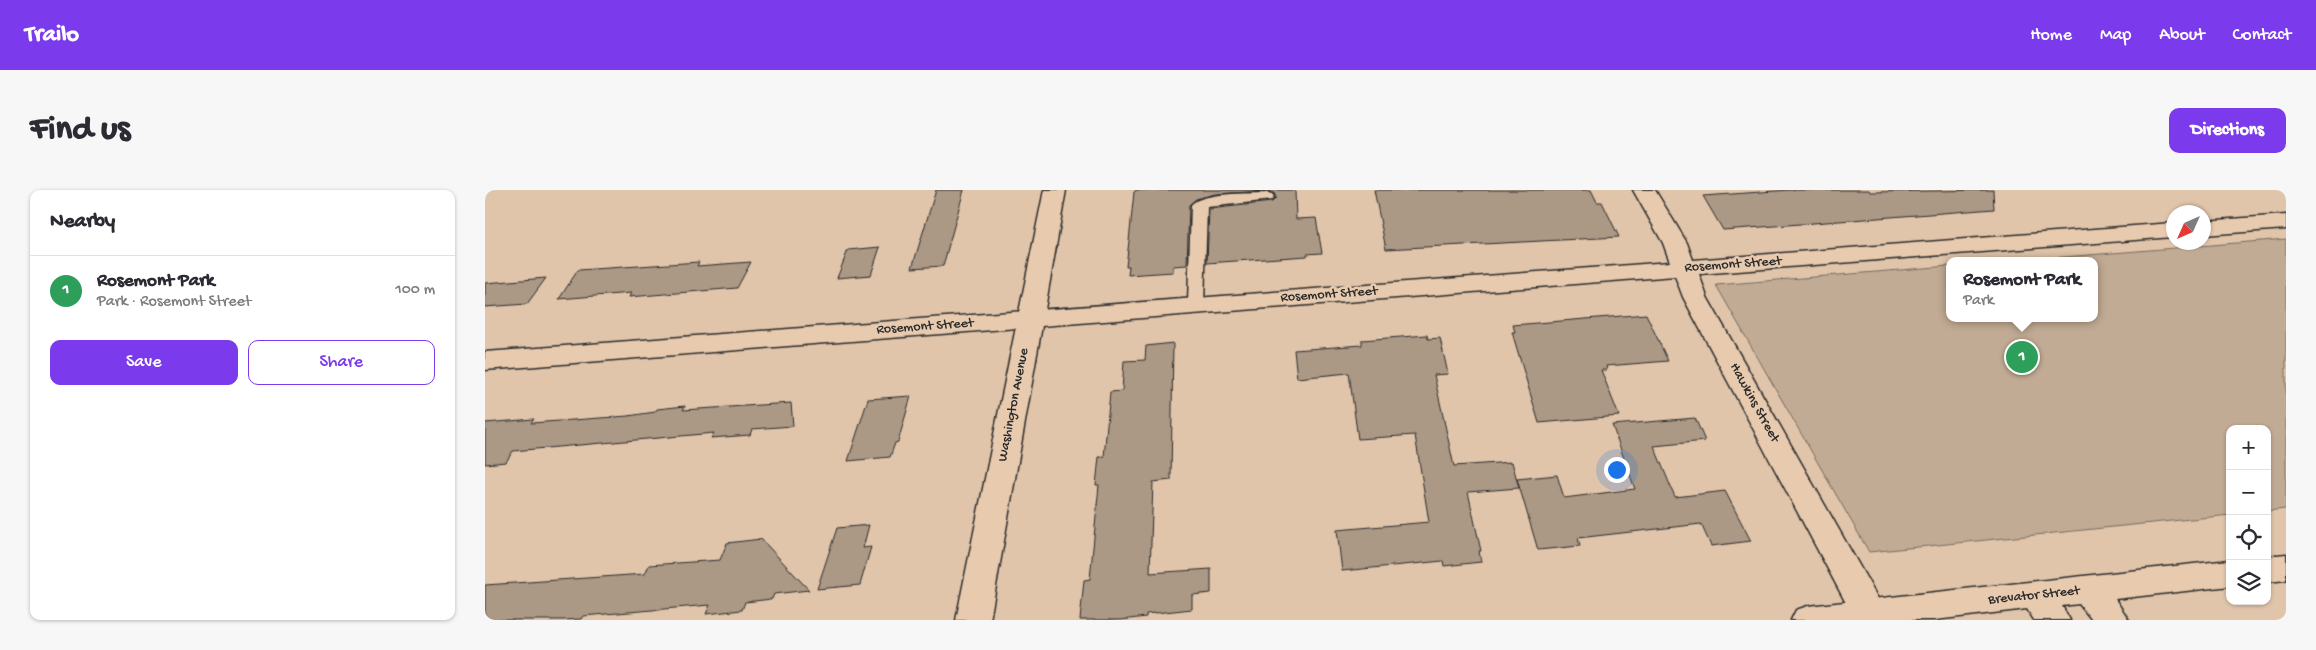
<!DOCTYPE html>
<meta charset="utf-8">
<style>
:root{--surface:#fff;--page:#f7f7f7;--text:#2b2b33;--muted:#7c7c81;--line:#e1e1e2;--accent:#7c3aed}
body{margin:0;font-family:"Gochi Hand",sans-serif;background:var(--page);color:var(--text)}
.controls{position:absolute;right:15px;bottom:15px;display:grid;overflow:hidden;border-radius:10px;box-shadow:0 1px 4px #0004}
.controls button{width:45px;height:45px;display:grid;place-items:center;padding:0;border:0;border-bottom:1px solid var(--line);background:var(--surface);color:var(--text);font:25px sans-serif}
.compass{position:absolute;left:1681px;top:15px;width:45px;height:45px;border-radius:50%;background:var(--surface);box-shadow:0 1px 4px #0004;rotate:225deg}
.you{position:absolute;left:1131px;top:279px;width:18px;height:18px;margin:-12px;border:4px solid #fff;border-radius:50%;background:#1a73e8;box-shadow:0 0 0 8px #1a73e833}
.badge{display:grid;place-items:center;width:32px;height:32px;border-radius:50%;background:var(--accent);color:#fff;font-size:16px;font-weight:700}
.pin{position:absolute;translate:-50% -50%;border:2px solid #fff;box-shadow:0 1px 5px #0006}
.popup{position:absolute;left:1461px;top:67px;width:152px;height:65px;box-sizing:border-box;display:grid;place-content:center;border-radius:10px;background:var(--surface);filter:drop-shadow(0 1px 4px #0005);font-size:16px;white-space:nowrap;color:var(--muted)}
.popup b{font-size:19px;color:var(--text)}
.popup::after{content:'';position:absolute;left:50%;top:100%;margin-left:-10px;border:10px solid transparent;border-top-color:var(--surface)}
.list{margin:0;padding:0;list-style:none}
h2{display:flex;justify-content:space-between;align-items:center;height:65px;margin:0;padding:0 20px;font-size:21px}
h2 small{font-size:16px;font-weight:400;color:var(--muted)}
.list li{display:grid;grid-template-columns:32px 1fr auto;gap:15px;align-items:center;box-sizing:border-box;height:70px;padding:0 20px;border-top:1px solid var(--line)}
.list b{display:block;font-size:19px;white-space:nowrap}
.list p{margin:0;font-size:16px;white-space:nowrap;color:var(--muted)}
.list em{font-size:16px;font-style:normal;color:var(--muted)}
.actions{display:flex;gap:10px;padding:15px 20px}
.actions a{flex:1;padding:11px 0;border:1px solid var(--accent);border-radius:10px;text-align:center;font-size:18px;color:var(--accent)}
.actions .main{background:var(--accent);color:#fff}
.icon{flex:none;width:28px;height:28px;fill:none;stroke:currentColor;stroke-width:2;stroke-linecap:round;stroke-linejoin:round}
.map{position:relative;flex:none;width:1801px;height:430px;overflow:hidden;border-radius:10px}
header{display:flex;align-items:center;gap:30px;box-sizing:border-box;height:70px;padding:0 25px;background:var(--accent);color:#fff}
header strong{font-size:24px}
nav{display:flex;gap:28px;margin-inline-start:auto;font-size:18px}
.intro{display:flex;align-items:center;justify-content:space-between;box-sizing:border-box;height:120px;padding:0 30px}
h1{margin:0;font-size:35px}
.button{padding:12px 22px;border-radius:10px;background:var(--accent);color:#fff;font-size:18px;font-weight:700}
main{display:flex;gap:30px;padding:0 30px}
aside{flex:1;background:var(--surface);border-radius:10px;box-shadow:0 1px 4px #0004}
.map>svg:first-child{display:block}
.green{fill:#c2ab94;stroke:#766b60}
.building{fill:#ab9885;stroke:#2b2b2b}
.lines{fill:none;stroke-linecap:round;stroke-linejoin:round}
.lane-casing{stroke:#2b2b2b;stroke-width:3}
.street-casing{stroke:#2b2b2b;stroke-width:3}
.secondary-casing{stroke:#2b2b2b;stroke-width:3}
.primary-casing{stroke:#2b2b2b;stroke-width:3}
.lane{fill:#e8cbaf;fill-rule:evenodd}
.street{fill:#e8cbaf;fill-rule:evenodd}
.secondary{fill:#e8cbaf;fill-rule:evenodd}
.primary{fill:#e8cbaf;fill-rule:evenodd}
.labels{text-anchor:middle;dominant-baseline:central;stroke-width:5;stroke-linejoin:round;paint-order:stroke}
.street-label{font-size:14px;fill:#2b2b2b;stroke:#e8cbaf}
</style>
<header>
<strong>Trailo</strong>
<nav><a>Home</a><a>Map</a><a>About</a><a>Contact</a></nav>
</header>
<div class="intro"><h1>Find us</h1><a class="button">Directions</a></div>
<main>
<aside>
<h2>Nearby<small></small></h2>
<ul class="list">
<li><span class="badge" style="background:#2e9e5b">1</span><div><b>Rosemont Park</b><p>Park · Rosemont Street</p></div><em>100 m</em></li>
</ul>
<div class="actions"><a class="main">Save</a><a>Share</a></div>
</aside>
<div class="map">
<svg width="1801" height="430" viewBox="0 0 1801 430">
<rect width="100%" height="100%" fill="#e0c5aa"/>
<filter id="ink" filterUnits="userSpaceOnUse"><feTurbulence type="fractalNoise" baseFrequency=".02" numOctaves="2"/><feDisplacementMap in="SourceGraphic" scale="10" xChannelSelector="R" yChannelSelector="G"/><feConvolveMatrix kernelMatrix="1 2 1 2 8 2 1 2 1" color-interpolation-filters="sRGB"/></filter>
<g filter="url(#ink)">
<!-- green -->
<path class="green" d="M1801,49V319L1782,321V239H1745V325L1384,362L1231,95L1464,76V128H1610V71H1529Z"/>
<!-- building -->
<g class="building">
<path d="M451,0H479L458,76L427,78Z"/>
<path d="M651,0H810L811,29L831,28L837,63L822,64V66L722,73L724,19L787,12L791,8L789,3L782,1L730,4L711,9L704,15L702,75L688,76V82L643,85L644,76H641L644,51L649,2Z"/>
<path d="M889,0H1106L1112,12H1117L1134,47L901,59Z"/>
<path d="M1305,0H1384L1385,2L1508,0L1509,19L1238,40L1218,6Z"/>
<path d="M395,57L386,85L352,88L363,60Z"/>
<path d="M214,72L212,76L266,72L252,98L144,107L146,103L74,109L93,80Z"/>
<path d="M61,88L42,114L0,117V93Z"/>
<path d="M1161,124L1183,171L1121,176L1122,180H1116L1134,226L1054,233L1027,142H1030L1028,135Z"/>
<path d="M942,145L943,149L955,148L963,184L949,185L969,276L1027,272L1034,298L983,302L996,361H994L996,372L959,376L958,371L857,381L852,340L944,332L930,245L873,249L864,183L812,188L809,160L877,155V150Z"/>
<path d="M688,153L686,290L668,292L665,383L726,379V403L707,405V419L661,424V427L636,430H595L599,390L605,389L614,295H611L614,267H619L625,202L637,201L639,171L660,170L661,156Z"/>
<path d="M426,206L413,252L410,253L405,267L363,271L383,209Z"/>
<path d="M306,213L308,236L267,239L265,245L226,248L229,243L28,261L21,272L0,274V233L49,229L46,233L143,226L170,222L172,219L200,216L198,220Z"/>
<path d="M1210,228L1220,251L1169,256L1190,307L1240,301L1266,351L1226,356L1216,334L1093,348L1095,356L1053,360L1032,289L1072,285L1079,308L1150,299L1127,235Z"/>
<path d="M384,335L378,358L386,357L375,395L332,399L352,338Z"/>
<path d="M276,349L324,400L289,404L287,409L260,412L257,420L221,424L225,415L98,426L96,429L79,430H0V395L160,384L164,375L235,370L242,353Z"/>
</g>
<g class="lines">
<defs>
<path id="lane" d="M782,3L787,4L789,7L787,10L722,17L719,114L717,118H705L703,114L706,15C716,2 765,4 782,3Z"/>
<g id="street">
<path d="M1148,0H1170L1202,53L1208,70L1688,33V47L1214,84L1222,107L1396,414L1401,424L1398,430H1370L1198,107L1190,86L0,180V162L1185,72L1178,53Z"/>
<path d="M1801,25V39L1718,45V31Z"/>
</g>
<g id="secondary">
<path d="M1801,364V390L1782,392V366Z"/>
<path d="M1745,370V396L1630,409L1644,430H1607L1594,414L1577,416L1585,430H1549L1542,419L1450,430H1306L1311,420L1323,416Z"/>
</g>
<path id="primary" d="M559,0H581L505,430H471Z"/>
</defs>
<!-- lane casing -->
<use href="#lane" class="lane-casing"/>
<!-- street casing -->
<use href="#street" class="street-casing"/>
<!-- secondary casing -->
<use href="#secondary" class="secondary-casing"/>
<!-- primary casing -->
<use href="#primary" class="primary-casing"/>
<!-- lane -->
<use href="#lane" class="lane"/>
<!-- street -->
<use href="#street" class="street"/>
<!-- secondary -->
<use href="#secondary" class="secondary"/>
<!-- primary -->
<use href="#primary" class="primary"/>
</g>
</g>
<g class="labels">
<!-- street labels -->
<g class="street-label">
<text transform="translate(1248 75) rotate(-4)">Rosemont Street</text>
<text transform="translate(844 105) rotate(-4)">Rosemont Street</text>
<text transform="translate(440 137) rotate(-4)">Rosemont Street</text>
<text transform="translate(1269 213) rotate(61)">Hawkins Street</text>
<text transform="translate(529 215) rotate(-79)">Washington Avenue</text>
<text transform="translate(1549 406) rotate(-6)">Brevator Street</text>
</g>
</g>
</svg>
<div class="controls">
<button>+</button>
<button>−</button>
<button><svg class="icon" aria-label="locate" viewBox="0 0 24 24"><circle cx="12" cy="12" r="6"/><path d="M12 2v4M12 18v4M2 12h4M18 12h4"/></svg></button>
<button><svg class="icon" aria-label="layers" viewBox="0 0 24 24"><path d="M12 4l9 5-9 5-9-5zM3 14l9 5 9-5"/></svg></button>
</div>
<svg class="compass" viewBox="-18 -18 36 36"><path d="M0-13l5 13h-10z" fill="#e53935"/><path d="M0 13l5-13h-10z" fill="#7c7c81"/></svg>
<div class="you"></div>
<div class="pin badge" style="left:1537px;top:167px;background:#2e9e5b">1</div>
<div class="popup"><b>Rosemont Park</b>Park</div>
</div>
</main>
